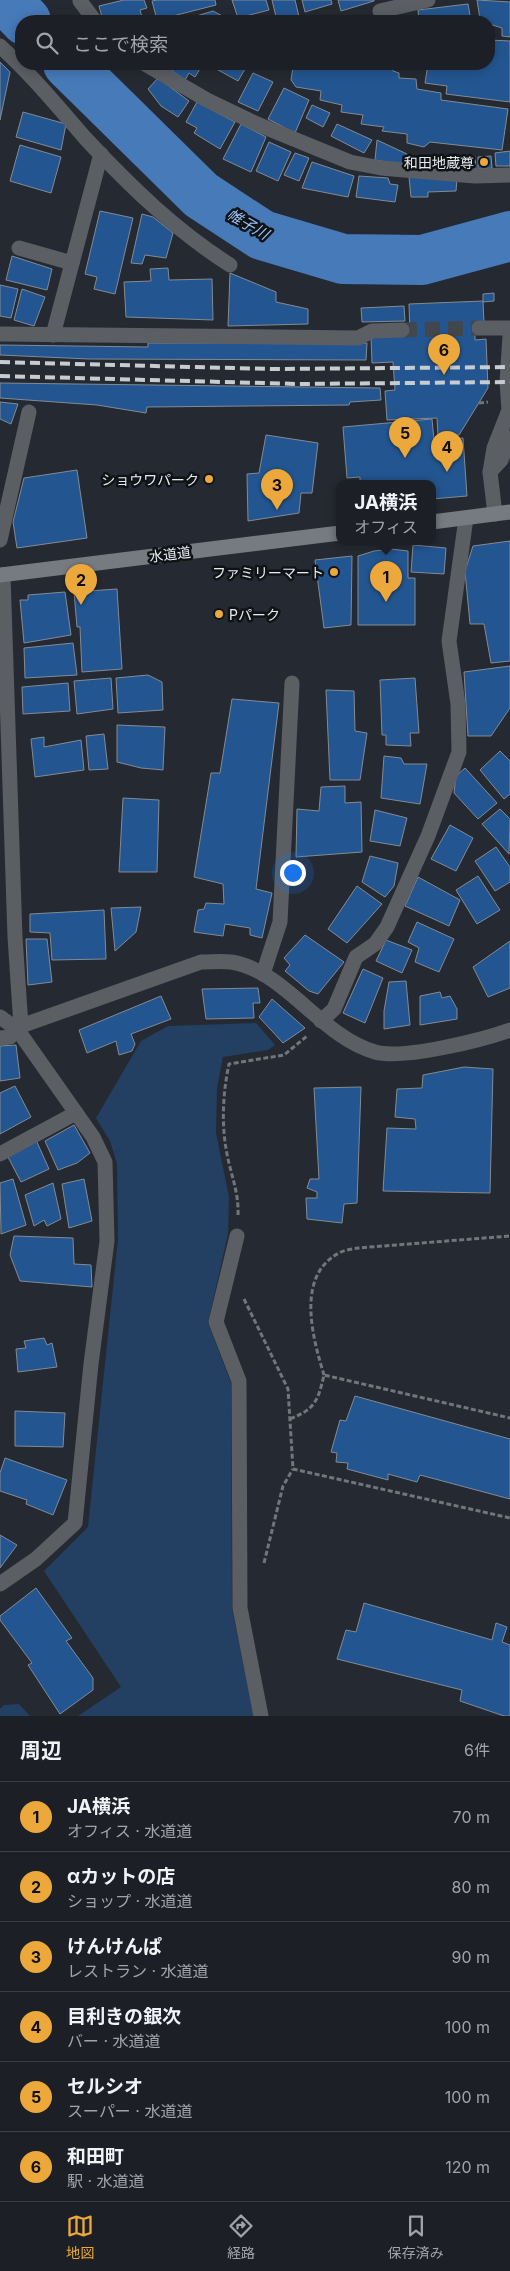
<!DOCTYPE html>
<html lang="ja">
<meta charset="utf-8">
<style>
:root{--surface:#1c2026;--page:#25282e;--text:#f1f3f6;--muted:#a0a3a7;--line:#3a3e43;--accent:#eda83b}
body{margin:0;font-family:Inter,"Noto Sans JP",sans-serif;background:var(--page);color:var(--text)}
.you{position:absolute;left:292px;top:872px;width:18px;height:18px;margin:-12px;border:4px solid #fff;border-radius:50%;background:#1a73e8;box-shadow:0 0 0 8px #1a73e833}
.badge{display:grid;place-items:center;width:32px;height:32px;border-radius:50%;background:var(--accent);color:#111;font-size:16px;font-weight:700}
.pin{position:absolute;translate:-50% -41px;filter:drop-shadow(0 1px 2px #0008)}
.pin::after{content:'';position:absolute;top:26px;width:18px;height:15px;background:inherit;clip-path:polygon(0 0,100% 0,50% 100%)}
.popup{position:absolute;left:336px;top:480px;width:100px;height:65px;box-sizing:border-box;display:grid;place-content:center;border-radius:10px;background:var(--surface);filter:drop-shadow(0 1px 4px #0005);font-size:16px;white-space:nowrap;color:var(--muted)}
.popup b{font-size:19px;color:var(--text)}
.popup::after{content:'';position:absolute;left:50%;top:100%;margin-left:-10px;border:10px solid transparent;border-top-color:var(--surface)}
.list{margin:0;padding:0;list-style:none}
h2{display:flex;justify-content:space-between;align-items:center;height:65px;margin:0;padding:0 20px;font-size:21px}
h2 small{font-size:16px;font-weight:400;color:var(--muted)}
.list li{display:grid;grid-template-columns:32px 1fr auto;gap:15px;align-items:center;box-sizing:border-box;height:70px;padding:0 20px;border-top:1px solid var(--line)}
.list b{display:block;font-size:19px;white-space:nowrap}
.list p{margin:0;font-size:16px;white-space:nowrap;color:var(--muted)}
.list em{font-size:16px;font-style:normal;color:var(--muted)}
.icon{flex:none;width:28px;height:28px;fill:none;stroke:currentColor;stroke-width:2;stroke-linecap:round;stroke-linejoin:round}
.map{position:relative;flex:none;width:510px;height:1716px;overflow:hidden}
.search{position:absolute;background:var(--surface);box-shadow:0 2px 12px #0003;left:15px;right:15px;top:15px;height:55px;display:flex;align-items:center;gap:12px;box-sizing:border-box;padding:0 18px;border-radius:20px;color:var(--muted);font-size:19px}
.sheet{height:485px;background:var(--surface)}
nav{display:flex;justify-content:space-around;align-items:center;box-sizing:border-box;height:70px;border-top:1px solid var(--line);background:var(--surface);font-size:14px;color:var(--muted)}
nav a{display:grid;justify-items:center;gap:2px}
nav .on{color:var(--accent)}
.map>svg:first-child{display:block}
.green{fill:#233f62}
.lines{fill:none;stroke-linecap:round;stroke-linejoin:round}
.river{stroke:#477ab9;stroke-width:50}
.building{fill:#235691;stroke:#838a93}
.street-tunnel{stroke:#42474e;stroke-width:15;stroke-dasharray:15 8;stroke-linecap:butt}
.path{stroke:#71757c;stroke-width:3;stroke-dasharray:5 2.5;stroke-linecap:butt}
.lane{stroke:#5b5e62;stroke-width:15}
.street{stroke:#5b5e62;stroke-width:15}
.secondary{stroke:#767b81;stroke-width:15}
.rail{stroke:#c8ccd1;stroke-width:4;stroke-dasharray:10 5;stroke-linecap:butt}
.poi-dot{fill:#eda83b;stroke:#101316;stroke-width:2}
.labels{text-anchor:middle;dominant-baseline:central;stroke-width:5;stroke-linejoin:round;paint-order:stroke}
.poi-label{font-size:14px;fill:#e7ebf0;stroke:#101316;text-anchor:end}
.street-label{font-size:14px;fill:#e7ebf0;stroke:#101316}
.water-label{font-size:15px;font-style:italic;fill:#9ac2f5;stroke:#101316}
</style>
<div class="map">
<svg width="510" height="1716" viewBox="0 0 510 1716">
<rect width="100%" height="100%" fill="#252a32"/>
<!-- green -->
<g class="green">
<path d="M256,1023L275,1045L268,1050L223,1057L217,1088L216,1133L229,1197L228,1234L208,1323L231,1383L232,1609L254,1716H78L121,1687L44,1571L88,1527L118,1239L117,1164L110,1141L96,1118L141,1041L168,1026Z"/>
<path d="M19,1704L30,1716H0V1709L4,1705Z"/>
</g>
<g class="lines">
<!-- river -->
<g class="river">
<path d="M6,0L26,21"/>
<path d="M68,64L201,195L262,235L343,259L422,260L510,236"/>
</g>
</g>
<!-- building -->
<g class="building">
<path d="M124,0H144L147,8L140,10L143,21H103L99,6Z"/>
<path d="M157,0H215L216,5L157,20L152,1Z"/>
<path d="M232,0H266L269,10L238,18Z"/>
<path d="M272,0H295L300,21H277Z"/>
<path d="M302,0H331L332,4L305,12Z"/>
<path d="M338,0H374V1L341,11Z"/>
<path d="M477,0L510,2V37L502,36V28L489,24V21L485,20L480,19Z"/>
<path d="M468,4L471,21H419L418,10Z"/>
<path d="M213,11L230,20L188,21L190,18Z"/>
<path d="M489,40L510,41V102L446,94L447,86L425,83L428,64H489Z"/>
<path d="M0,62L10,72L0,120Z"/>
<path d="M170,64H203L195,77L189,73L185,80L171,70L175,68Z"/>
<path d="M212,64H248L238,81L211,66Z"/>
<path d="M277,64H394L393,71L399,73V78L416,79L417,89L441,93V100L508,109L502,150L430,142L424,147L407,143V134L382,131L384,127L361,124L363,115L341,112L342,105L320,100L321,91L296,87L291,80L293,67Z"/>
<path d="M253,73L273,82L258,111L238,102Z"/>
<path d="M158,78L189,101L178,117L161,106L148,89Z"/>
<path d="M284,88L309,100L295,133L268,119Z"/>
<path d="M197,102L235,122L220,149L194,133L197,128L186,122Z"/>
<path d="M312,105L330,113L323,127L306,118Z"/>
<path d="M23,112L66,124L61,150L16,137Z"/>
<path d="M241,124L266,137L251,172L223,159Z"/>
<path d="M337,124L372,140L364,153L331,136Z"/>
<path d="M377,140L407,154L404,165L375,160Z"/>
<path d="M269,142L291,152L278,181L256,171Z"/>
<path d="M20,145L61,157L51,193L10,181Z"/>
<path d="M510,151V166H496L495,153Z"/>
<path d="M295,153L309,158L299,181L284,175Z"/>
<path d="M475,156L476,169H453L452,157Z"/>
<path d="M491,156L492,168L478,169V157Z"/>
<path d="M312,162L354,176L348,197L302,188Z"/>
<path d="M359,176L388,178L390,184L398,185L395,202L356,197Z"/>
<path d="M409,177L457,179L456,191L428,192V197H411Z"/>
<path d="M100,211L133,218L115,294L94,289L97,277L85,274Z"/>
<path d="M142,214L153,217L173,233L166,258L145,255L142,264L131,263Z"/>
<path d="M12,256L52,269L47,290L6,280Z"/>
<path d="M168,268L169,280L212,279L213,320L126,317L124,282L151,281L150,269Z"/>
<path d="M230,273L276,292V302L308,309V324L228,326Z"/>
<path d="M0,285L18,289L11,318L0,316Z"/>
<path d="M22,289L45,297L34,326L14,320Z"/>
<path d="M494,293V301L483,302V294Z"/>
<path d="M483,301L484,323L475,324V340L486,339L488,388L459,435L438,436L437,418L387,420L385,391L395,390L393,362L372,363L371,337L410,335L409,304Z"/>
<path d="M404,306L405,321L362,322L361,308Z"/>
<path d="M148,343H367L366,360L89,359L0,355V345L148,347Z"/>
<path d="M0,383L380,388L381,400L350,402L349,405L147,407L146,413L97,405L0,398Z"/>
<path d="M0,402L18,404L11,424L0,419Z"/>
<path d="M432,419L434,440L463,438L467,496L432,499V483H360V477L347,478L343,427Z"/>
<path d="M266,435L318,443L312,493H301L299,513L248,521L247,474L259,473Z"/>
<path d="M77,470L87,538L17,548L13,522L24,478Z"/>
<path d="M510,541V661L491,663L484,624H470L465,571L473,546Z"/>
<path d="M413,545L446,548L444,574L411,572Z"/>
<path d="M391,549L408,551V578H415V625H358V556L374,551Z"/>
<path d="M352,556L351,625L324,628L315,560Z"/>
<path d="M117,589L122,669L82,672L80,627H77L74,592Z"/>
<path d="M65,592L71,635L24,643L20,600H28V595Z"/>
<path d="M73,643L77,675L25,678L24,648Z"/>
<path d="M510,666V708L491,736H468L464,672Z"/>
<path d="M148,675L162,682L163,710L118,713L116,678Z"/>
<path d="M111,678L113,709L77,714L74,681Z"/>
<path d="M415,678L419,733H410L411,746L386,745V735H382L380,680Z"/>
<path d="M68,683L70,711L23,714L22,687Z"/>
<path d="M326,690L354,691L355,731L367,733L360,780H330Z"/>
<path d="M232,699L279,703L256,889L272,893L262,938L250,935V928L225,924L223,936L194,932L198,910L204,909L206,903L224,904L223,884L194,877L211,773H220Z"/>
<path d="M117,725L165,727L163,770L141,768L117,762Z"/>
<path d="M104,734L108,769L89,770L86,736Z"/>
<path d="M44,737V747L81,740L84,770L35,777L31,739Z"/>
<path d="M500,751L510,761V794L504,799L480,770Z"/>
<path d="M384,756L401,758L404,764H427L420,804L381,798Z"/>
<path d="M465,768L497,803L478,819L454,793L456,776Z"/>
<path d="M345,786V803L361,802L362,852L296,857L297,809L319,811L321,787Z"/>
<path d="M123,798L159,800L157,872H119Z"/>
<path d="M500,809L510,819L509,854L482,824Z"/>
<path d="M375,810L407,818L400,846L370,841Z"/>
<path d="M450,825L473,838L456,871L431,859Z"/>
<path d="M496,847L510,867V882L495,891L475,861Z"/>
<path d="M370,856L398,863L394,886L385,897L362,882Z"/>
<path d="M478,876L500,910L477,924L456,890Z"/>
<path d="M418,877L460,900L449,926L405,906Z"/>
<path d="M357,886L382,904L347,943L328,929Z"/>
<path d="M141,907L136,932L115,951L111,908Z"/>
<path d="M104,910L106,959L52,960L50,933L30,932V914Z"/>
<path d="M417,922L454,939L439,972L415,962L419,948L408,942Z"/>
<path d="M305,935L344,962L318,994L309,991L285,971L290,965L284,958Z"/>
<path d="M26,939H47L52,982L28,985Z"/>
<path d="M386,940L412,950L402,973L376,961Z"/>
<path d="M510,941V988L488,997L473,967Z"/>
<path d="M363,969L383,978L365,1023L343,1013Z"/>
<path d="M406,981L410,1025L384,1029V1011L389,982Z"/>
<path d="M258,988L260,1003H253L254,1018L206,1019L202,989Z"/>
<path d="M440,992L442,998L450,996L457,1009V1019L420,1025V996Z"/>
<path d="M161,996L171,1019L131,1034L135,1044L132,1051L119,1055L116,1041L87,1053L79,1030Z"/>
<path d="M272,999L305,1028L283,1043L259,1017Z"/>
<path d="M16,1045L20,1078L0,1081V1046Z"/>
<path d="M464,1067L493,1069L490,1193L383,1191L387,1128L416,1129L415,1119L395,1117L397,1089L422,1088L423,1075Z"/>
<path d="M15,1086L31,1117L0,1134V1093Z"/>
<path d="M361,1087L357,1203L344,1204L342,1223L307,1219L306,1198H317V1192L307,1188L310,1179H319L314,1088Z"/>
<path d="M74,1125L90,1153L77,1163L58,1170L45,1141Z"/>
<path d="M36,1140L49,1169L21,1182L8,1157Z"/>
<path d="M13,1179L26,1225L1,1234L0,1183Z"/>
<path d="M84,1179L92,1221L69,1228L62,1184Z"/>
<path d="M53,1183L61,1219L47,1226L44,1220L34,1226L25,1195Z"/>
<path d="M14,1236L73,1238L74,1264L91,1265L92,1287L20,1281L10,1255Z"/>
<path d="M44,1338L47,1345L52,1343L57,1367L18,1372L16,1349L26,1348L24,1341Z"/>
<path d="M355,1396L510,1439V1499L420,1475L417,1482L388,1474V1480L347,1469L348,1463L336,1462L337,1453L331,1452L340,1420L346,1421Z"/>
<path d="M15,1411L65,1413L63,1447L15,1446Z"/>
<path d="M5,1458L67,1480L53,1515L26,1504L27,1500L0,1491V1473Z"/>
<path d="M0,1535L17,1545L0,1568Z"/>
<path d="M36,1588L72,1638L66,1641L93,1678V1690L60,1714L28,1665L32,1663L0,1620V1616Z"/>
<path d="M364,1603L492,1640L496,1623L507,1627L502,1642L510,1645V1716H504L460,1701L462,1690L337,1659L346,1630L356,1632Z"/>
</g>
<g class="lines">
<!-- street-tunnel -->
<path class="street-tunnel" d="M402,330L479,328"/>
<!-- path -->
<g class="path">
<path d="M479,403L488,402"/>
<path d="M238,1215C239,1193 231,1175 227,1154C221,1124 223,1092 229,1064L284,1055L307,1036"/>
<path d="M244,1299L288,1389L293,1469L510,1518"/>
<path d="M324,1375C313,1339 295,1276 339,1253C344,1250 352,1249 358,1248L510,1236"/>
<path d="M290,1419C315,1409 318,1401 324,1375L510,1418"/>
<path d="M264,1563L283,1486L293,1469"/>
</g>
<!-- lane -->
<g class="lane">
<path d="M380,11L428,0"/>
<path d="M0,46C31,74 58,107 86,139C130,186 175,230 230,265"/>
<path d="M19,248L72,263"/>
<path d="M490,472L501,460L510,438"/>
<path d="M263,974L280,922L292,683"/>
<path d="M0,1017L17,1029"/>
<path d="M0,1038L10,1037L21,1026"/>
<path d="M0,1154L76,1113"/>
</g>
<!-- street -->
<g class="street">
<path d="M80,1L95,21"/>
<path d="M145,64L207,100L257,124L350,162L381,168L475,176L510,175"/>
<path d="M479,328H510"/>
<path d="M0,334L358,338L372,331L402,330"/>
<path d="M53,335L101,154"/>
<path d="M495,514L490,472L494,448L509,410L507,382L510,336"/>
<path d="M0,540L29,412"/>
<path d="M3,575L15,937L21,1026L201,962C211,962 221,961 231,962C285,970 321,1037 375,1052C403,1060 482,1040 510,1030"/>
<path d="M321,1021L334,1009L356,957L375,944L387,927L428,836L459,752L458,704L449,641L466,518"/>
<path d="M237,1236L216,1322L239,1381L240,1608L261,1716"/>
<path d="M0,1584L36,1559L75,1523L91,1364L107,1241L105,1162L93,1137L17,1029"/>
</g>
<!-- secondary -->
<g class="secondary">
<path d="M432,522L510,512"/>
<path d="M0,575L340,533"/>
</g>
<!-- rail -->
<g class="rail">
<path d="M0,362L271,369L510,367"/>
<path d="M0,376L299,384L510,382"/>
</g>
</g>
<!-- markers -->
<g class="poi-dot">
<circle cx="484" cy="162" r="5"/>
<circle cx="209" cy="479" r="5"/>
<circle cx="334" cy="572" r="5"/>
<circle cx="219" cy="614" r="5"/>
</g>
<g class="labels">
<!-- poi labels -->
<g class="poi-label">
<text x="474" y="162">和田地蔵尊</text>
<text x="199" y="479">ショウワパーク</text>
<text x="324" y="572">ファミリーマート</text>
<text x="229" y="614" text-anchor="start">Pパーク</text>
</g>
<!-- street labels -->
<g class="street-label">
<text transform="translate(170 554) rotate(-7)">水道道</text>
</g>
<!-- water labels -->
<g class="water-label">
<text transform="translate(248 224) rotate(30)">帷子川</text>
</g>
</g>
</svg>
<div class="you"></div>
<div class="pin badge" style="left:386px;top:602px">1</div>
<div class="popup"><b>JA横浜</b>オフィス</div>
<div class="pin badge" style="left:81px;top:605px">2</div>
<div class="pin badge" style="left:277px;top:510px">3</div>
<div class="pin badge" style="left:447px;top:472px">4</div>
<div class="pin badge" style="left:405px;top:458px">5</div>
<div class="pin badge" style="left:444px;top:375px">6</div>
<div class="search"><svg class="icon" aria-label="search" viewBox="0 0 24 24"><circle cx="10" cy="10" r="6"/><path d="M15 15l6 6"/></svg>ここで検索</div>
</div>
<section class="sheet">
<h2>周辺<small>6件</small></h2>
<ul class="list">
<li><span class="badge">1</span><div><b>JA横浜</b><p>オフィス · 水道道</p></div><em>70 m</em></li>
<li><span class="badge">2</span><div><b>αカットの店</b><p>ショップ · 水道道</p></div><em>80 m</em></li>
<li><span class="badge">3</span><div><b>けんけんぱ</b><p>レストラン · 水道道</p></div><em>90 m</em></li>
<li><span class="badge">4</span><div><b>目利きの銀次</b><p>バー · 水道道</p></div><em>100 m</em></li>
<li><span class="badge">5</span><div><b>セルシオ</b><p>スーパー · 水道道</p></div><em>100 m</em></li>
<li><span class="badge">6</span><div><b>和田町</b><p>駅 · 水道道</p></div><em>120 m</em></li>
</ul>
</section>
<nav>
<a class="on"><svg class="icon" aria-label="map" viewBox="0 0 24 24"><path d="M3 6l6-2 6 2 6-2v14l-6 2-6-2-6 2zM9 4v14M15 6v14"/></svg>地図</a>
<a><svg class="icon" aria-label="directions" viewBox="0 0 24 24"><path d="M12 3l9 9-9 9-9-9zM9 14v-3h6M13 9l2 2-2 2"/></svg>経路</a>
<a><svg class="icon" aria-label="saved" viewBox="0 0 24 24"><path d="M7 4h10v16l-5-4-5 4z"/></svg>保存済み</a>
</nav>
